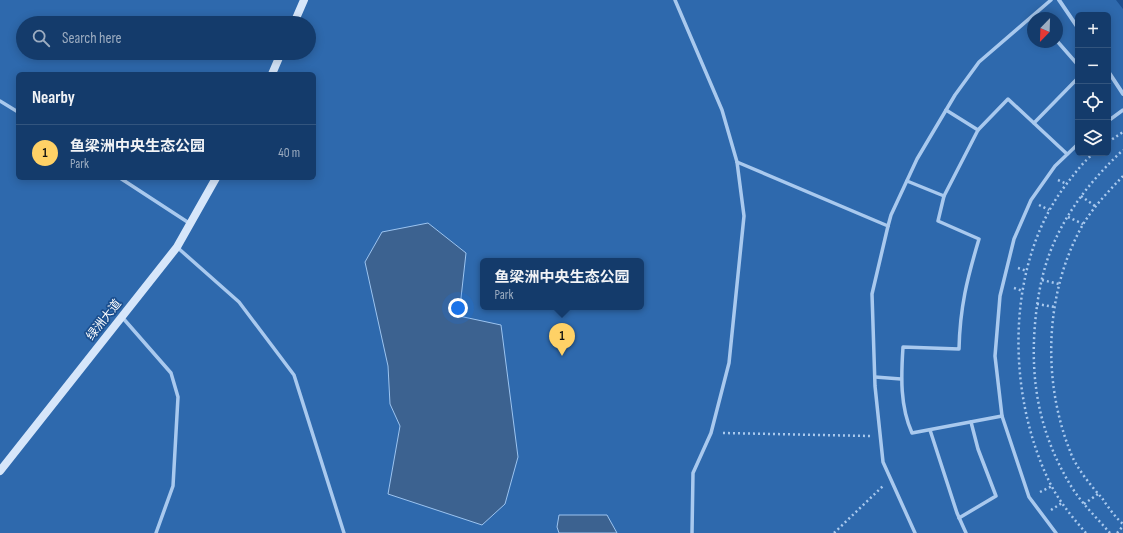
<!DOCTYPE html>
<meta charset="utf-8">
<style>
:root{--surface:#143b6b;--page:#214673;--text:#f1f3f6;--muted:#9dadc1;--line:#33557e;--accent:#ffd166}
body{margin:0;font-family:"Sofia Sans Condensed","Noto Sans SC",sans-serif;background:var(--page);color:var(--text)}
.controls{position:absolute;right:12px;top:12px;display:grid;overflow:hidden;border-radius:6px;box-shadow:0 2px 10px #0003}
.controls button{width:36px;height:36px;display:grid;place-items:center;padding:0;border:0;border-bottom:1px solid var(--line);background:var(--surface);color:var(--text);font:20px sans-serif}
.compass{position:absolute;left:1027px;top:12px;width:36px;height:36px;border-radius:50%;background:var(--surface);box-shadow:0 2px 10px #0003;rotate:203deg}
.you{position:absolute;left:458px;top:308px;width:14px;height:14px;margin:-10px;border:3px solid #fff;border-radius:50%;background:#1a73e8;box-shadow:0 0 0 6px #1a73e833}
.badge{display:grid;place-items:center;width:26px;height:26px;border-radius:50%;background:var(--accent);color:#111;font-size:13px;font-weight:700}
.pin{position:absolute;translate:-50% -33px;filter:drop-shadow(0 1px 2px #0008)}
.pin::after{content:'';position:absolute;top:21px;width:14px;height:12px;background:inherit;clip-path:polygon(0 0,100% 0,50% 100%)}
.popup{position:absolute;left:480px;top:258px;width:164px;height:52px;box-sizing:border-box;display:grid;place-content:center;border-radius:6px;background:var(--surface);filter:drop-shadow(0 1px 3px #0005);font-size:13px;white-space:nowrap;color:var(--muted)}
.popup b{font-size:15px;color:var(--text)}
.popup::after{content:'';position:absolute;left:50%;top:100%;margin-left:-8px;border:8px solid transparent;border-top-color:var(--surface)}
.list{margin:0;padding:0;list-style:none}
h2{display:flex;justify-content:space-between;align-items:center;height:52px;margin:0;padding:0 16px;font-size:17px}
h2 small{font-size:13px;font-weight:400;color:var(--muted)}
.list li{display:grid;grid-template-columns:26px 1fr auto;gap:12px;align-items:center;box-sizing:border-box;height:56px;padding:0 16px;border-top:1px solid var(--line)}
.list b{display:block;font-size:15px;white-space:nowrap}
.list p{margin:0;font-size:13px;white-space:nowrap;color:var(--muted)}
.list em{font-size:13px;font-style:normal;color:var(--muted)}
.icon{flex:none;width:22px;height:22px;fill:none;stroke:currentColor;stroke-width:2;stroke-linecap:round;stroke-linejoin:round}
.map{position:relative;flex:none;width:1123px;height:533px;overflow:hidden}
.search{position:absolute;background:var(--surface);box-shadow:0 2px 10px #0003;left:16px;top:16px;width:300px;height:44px;display:flex;align-items:center;gap:10px;box-sizing:border-box;padding:0 14px;border-radius:22px;color:var(--muted);font-size:15px}
.panel{position:absolute;background:var(--surface);box-shadow:0 2px 10px #0003;left:16px;top:72px;width:300px;height:108px;border-radius:6px}
.map>svg:first-child{display:block}
.green{fill:#2e69ad;fill-rule:evenodd}
.water{fill:#3c6290;stroke:#9cc4f0}
.lines{fill:none;stroke-linecap:round;stroke-linejoin:round}
.path{stroke:#a9c9ee;stroke-width:2.5;stroke-dasharray:2 3;stroke-linecap:butt}
.pedestrian{stroke:#a9c9ee;stroke-width:3.5}
.minor{stroke:#a9c9ee;stroke-width:4}
.secondary{stroke:#d6e6fa;stroke-width:8}
.labels{text-anchor:middle;dominant-baseline:central;stroke-width:3.5;stroke-linejoin:round;paint-order:stroke}
.street-label{font-size:12px;fill:#fff;stroke:#1b4f8f}
</style>
<div class="map">
<svg width="1123" height="533" viewBox="0 0 1123 533">
<rect width="100%" height="100%" fill="#1b4f8f"/>
<!-- green -->
<path class="green" d="M0,0H1116L1123,9V533H0ZM1078,15H1108V153H1078ZM1033,18H1057V42H1033ZM23,23H309V53H23ZM18,74H314V178H18ZM483,261H641V307H483Z"/>
<!-- water -->
<g class="water">
<path d="M428,223L466,253L459,316L501,325L518,457L505,504L482,525L388,494L400,426L390,404L388,366L365,262L382,232Z"/>
<path d="M559,515H607L617,533H559L557,527Z"/>
</g>
<g class="lines">
<!-- path -->
<g class="path">
<path d="M1108,142L1123,132"/>
<path d="M1123,176C1108,192 1092,208 1081,228C1045,294 1042,380 1070,451C1075,466 1091,486 1102,498C1108,507 1115,517 1123,524"/>
<path d="M1058,180L1067,184"/>
<path d="M1081,196L1095,206"/>
<path d="M1039,205L1049,210"/>
<path d="M1068,217L1083,224"/>
<path d="M1018,268L1027,271"/>
<path d="M1042,280L1059,284"/>
<path d="M1014,288L1023,291"/>
<path d="M1037,304L1055,307"/>
<path d="M723,433L870,436"/>
<path d="M1040,492L1052,486"/>
<path d="M1084,504L1098,494"/>
<path d="M1051,510L1062,503"/>
<path d="M834,533L883,486"/>
<path d="M1086,533C1072,517 1058,500 1049,481C1006,392 1005,262 1068,182C1076,172 1084,161 1094,153"/>
<path d="M1110,533C1097,518 1082,504 1071,486C1040,435 1030,383 1035,324C1037,301 1041,277 1049,255C1064,214 1091,180 1123,150"/>
<path d="M1117,533L1123,526"/>
</g>
<!-- pedestrian -->
<g class="pedestrian">
<path d="M675,0L722,110L737,162L744,216L729,363L711,433L693,473L692,533"/>
<path d="M1057,41L1078,65"/>
<path d="M0,101L18,112"/>
<path d="M946,110L978,130"/>
<path d="M1108,121L1123,110"/>
<path d="M1034,123L1078,78"/>
<path d="M737,162L888,226"/>
<path d="M120,178L189,223"/>
<path d="M907,181L944,196"/>
<path d="M178,248L239,302L294,375L344,533"/>
<path d="M122,317L171,373L178,397L173,486L156,533"/>
<path d="M875,377L901,379"/>
<path d="M1002,416L912,433C900,406 901,377 903,347L959,349C960,307 967,279 979,239L938,221L944,196L978,130L1008,99L1067,154"/>
<path d="M930,430L957,513L966,533"/>
<path d="M959,518L996,496L978,449L971,422"/>
<path d="M915,533L883,462L875,386L872,294L888,226L891,215L917,159L955,95L979,62L1051,0"/>
<path d="M1056,533L1029,497L1002,416L995,356L1000,296L1014,239L1031,200L1055,166L1078,144"/>
</g>
<!-- minor -->
<g class="minor">
<path d="M1059,0L1078,28"/>
<path d="M1108,71L1123,94"/>
</g>
<!-- secondary -->
<g class="secondary">
<path d="M294,23L304,0"/>
<path d="M272,74L281,53"/>
<path d="M0,471L177,247L216,178"/>
</g>
</g>
<g class="labels">
<!-- street labels -->
<g class="street-label">
<text transform="translate(104 320) rotate(-52)">绿洲大道</text>
</g>
</g>
</svg>
<div class="controls">
<button>+</button>
<button>−</button>
<button><svg class="icon" aria-label="locate" viewBox="0 0 24 24"><circle cx="12" cy="12" r="6"/><path d="M12 2v4M12 18v4M2 12h4M18 12h4"/></svg></button>
<button><svg class="icon" aria-label="layers" viewBox="0 0 24 24"><path d="M12 4l9 5-9 5-9-5zM3 14l9 5 9-5"/></svg></button>
</div>
<svg class="compass" viewBox="-18 -18 36 36"><path d="M0-13l5 13h-10z" fill="#e53935"/><path d="M0 13l5-13h-10z" fill="#9dadc1"/></svg>
<div class="you"></div>
<div class="pin badge" style="left:562px;top:356px">1</div>
<div class="popup"><b>鱼梁洲中央生态公园</b>Park</div>
<div class="search"><svg class="icon" aria-label="search" viewBox="0 0 24 24"><circle cx="10" cy="10" r="6"/><path d="M15 15l6 6"/></svg>Search here</div>
<section class="panel">
<h2>Nearby<small></small></h2>
<ul class="list">
<li><span class="badge">1</span><div><b>鱼梁洲中央生态公园</b><p>Park</p></div><em>40 m</em></li>
</ul>
</section>
</div>
